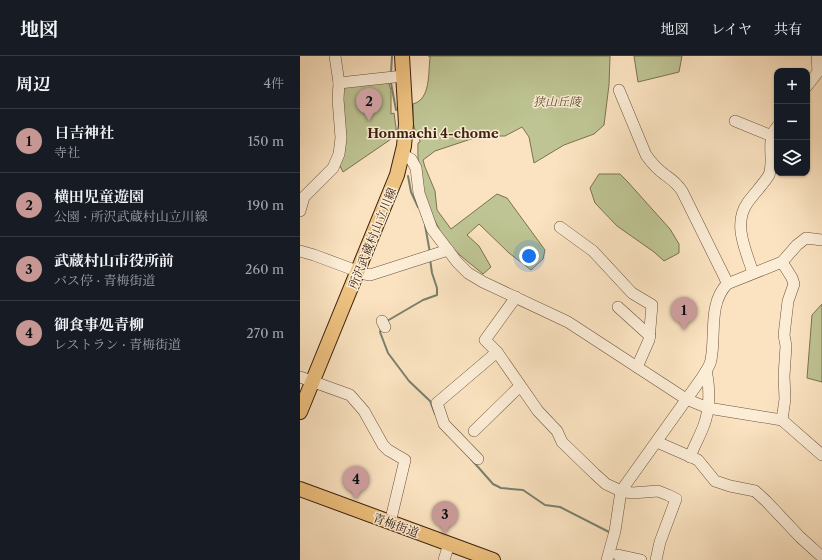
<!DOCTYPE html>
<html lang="ja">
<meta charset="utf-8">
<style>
:root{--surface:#171b24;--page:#20242c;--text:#f1f3f6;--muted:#9ea1a6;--line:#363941;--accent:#c59692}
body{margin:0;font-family:"Libre Caslon Text","Noto Serif JP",serif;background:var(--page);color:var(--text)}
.controls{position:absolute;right:12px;top:12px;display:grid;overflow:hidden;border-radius:8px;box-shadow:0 1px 3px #0004}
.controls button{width:36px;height:36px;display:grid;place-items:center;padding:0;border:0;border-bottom:1px solid var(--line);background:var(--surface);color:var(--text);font:20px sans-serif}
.you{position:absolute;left:229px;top:200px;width:14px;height:14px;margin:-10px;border:3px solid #fff;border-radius:50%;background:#1a73e8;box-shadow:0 0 0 6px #1a73e833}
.badge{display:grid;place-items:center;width:26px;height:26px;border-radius:50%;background:var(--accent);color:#111;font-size:13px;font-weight:700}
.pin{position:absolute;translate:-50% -33px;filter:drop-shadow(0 1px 2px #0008)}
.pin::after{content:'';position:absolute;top:21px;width:14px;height:12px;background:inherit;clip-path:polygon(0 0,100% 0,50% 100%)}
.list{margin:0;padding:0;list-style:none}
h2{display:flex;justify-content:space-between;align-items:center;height:52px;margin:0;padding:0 16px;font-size:17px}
h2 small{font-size:13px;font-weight:400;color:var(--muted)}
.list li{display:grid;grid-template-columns:26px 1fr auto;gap:12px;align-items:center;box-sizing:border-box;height:64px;padding:0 16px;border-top:1px solid var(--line)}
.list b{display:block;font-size:15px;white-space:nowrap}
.list p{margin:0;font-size:13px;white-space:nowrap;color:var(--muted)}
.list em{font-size:13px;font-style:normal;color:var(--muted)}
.icon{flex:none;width:22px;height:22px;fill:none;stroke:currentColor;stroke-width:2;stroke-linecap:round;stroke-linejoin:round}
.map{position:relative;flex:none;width:522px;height:504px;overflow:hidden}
header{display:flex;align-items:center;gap:24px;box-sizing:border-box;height:56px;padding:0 20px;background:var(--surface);border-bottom:1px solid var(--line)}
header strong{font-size:19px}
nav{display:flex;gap:22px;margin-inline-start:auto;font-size:14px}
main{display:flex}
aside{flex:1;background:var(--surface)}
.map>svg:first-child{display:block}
.green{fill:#bec493;stroke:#7c7250}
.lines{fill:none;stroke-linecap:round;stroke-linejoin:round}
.stream{stroke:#78806d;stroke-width:2}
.minor-casing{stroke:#6b523a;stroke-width:12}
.major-casing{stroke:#3b210d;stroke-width:16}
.minor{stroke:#fcedd7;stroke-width:11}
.major{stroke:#eec280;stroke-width:14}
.labels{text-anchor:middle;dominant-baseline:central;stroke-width:3;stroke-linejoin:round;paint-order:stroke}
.park-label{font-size:12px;font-style:italic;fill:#625235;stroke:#fcedd7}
.street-label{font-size:12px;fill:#3b210d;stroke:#fcedd7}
.neighbourhood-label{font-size:13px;font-weight:bold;fill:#3b210d;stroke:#fcedd7}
</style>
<header>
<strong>地図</strong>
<nav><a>地図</a><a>レイヤ</a><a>共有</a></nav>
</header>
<main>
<aside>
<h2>周辺<small>4件</small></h2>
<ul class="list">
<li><span class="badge">1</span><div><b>日吉神社</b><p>寺社</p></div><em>150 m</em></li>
<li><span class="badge">2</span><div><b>横田児童遊園</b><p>公園 · 所沢武蔵村山立川線</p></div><em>190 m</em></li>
<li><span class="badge">3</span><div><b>武蔵村山市役所前</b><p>バス停 · 青梅街道</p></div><em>260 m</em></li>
<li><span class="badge">4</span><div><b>御食事処青柳</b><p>レストラン · 青梅街道</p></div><em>270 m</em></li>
</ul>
</aside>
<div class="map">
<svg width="522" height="504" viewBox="0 0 522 504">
<rect width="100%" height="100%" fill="#fbe3c1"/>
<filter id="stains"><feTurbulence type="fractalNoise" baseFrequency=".005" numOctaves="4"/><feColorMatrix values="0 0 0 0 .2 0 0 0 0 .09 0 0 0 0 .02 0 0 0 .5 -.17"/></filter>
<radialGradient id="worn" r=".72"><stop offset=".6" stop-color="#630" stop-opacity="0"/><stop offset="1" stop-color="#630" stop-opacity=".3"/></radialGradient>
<!-- green -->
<g class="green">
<path d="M128,0H310L309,29L304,69L294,78L264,89L234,107L229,81L222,71L205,80H180L135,95L123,104L125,111L135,135L137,154L151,173L197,138L207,142L245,194L243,203L231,214L209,197L179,168L167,179L179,190L191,211L183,218C170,207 155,197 145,183C141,178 139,172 136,167C122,141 117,116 118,87L120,86L119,81H117L113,67V48C131,43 128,17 130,2V0Z"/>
<path d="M334,0H382L379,16L338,26Z"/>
<path d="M88,25L91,34V58L94,57L97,79L43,116L39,108L42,36L45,31Z"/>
<path d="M299,118H320L327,125L370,173L379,188V197L364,205L354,196L317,170L295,147L290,132Z"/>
<path d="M522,248V326L507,322L512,259Z"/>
</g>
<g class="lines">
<!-- stream -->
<g class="stream">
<path d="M91,17L92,0"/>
<path d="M91,27L96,54"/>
<path d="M108,120L111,136L118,151"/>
<path d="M125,169L130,197"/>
<path d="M87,265L123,244L137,239V232L132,217L130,203"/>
<path d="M81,273L80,276L88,297L109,325L130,345L135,358"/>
<path d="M171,403L193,428L201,432L223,434L245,449L260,451L311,477"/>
</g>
<defs>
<g id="minor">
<path d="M39,27L103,20"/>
<path d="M507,30L518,16L517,0"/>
<path d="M319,34L346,99C351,106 357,113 364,118C372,124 376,126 382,135L425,222L427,228"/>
<path d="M435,65L472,80"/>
<path d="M103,99L111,103L116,112L119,137L132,173L157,206L168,217L183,226L268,266L386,343L408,352L482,364L522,399"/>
<path d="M0,155L4,141L33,112L39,98L41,82L38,43L39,27L35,0"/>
<path d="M260,171L293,195L332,237L352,249L349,284L337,311"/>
<path d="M0,195L14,199L65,218L70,219L148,194"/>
<path d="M482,206L492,222L494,228L488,245L484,279L486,290L484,320L485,343L482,364"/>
<path d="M453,217C446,194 432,168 448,146C453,139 465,126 469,119C475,104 465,84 477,71"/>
<path d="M216,241L185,284L197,296L238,355L257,375L262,386L295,418L306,428L321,435L332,437L358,435L368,439L376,443L360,486L356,504"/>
<path d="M318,251L350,280"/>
<path d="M82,265L85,271"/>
<path d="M0,321L50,339L64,355L83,389L88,394L105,404L90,467"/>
<path d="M174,375L220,330"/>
<path d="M357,386L398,404L415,425L430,430L455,435L466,445L500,481L522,501"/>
<path d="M390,401C394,390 400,380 404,369C410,353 410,331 406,315"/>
<path d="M178,403L144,368L137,347L197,296"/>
<path d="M318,499L341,504"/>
<path d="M144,504L149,488"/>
<path d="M307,504L315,475L321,435L401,323C405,317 410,310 411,304C416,279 408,248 427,228L482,206L497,189L506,182L522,184"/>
</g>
<g id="major">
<path d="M0,356L97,119L104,90L106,68L102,0"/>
<path d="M0,433L193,504"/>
</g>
</defs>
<!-- minor casing -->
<use href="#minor" class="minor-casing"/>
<!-- major casing -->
<use href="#major" class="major-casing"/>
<!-- minor -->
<use href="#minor" class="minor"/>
<!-- major -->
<use href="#major" class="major"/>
</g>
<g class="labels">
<!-- park labels -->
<g class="park-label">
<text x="257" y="45">狭山丘陵</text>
</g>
<!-- street labels -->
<g class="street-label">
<text transform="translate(72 182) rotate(-68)">所沢武蔵村山立川線</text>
<text transform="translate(96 469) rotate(20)">青梅街道</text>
</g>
<!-- neighbourhood labels -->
<g class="neighbourhood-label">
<text x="133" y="77">Honmachi 4-chome</text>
</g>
</g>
<rect width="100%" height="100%" filter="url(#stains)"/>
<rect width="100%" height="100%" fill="url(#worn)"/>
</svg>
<div class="controls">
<button>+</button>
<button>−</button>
<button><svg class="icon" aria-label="layers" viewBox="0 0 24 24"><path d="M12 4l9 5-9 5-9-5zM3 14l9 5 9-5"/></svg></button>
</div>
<div class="you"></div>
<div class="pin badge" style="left:384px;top:274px">1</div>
<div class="pin badge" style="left:69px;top:65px">2</div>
<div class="pin badge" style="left:145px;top:478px">3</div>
<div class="pin badge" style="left:56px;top:443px">4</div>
</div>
</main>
